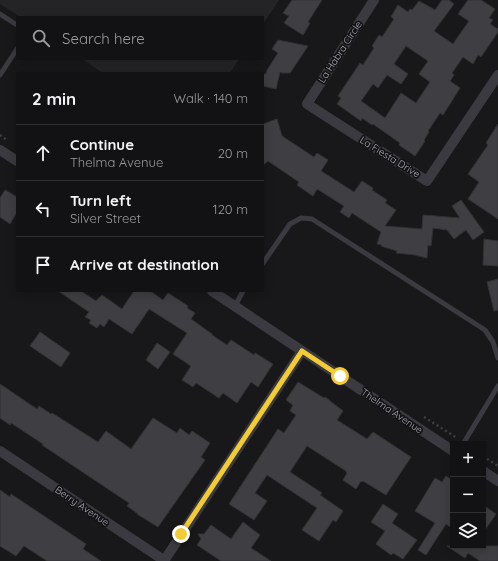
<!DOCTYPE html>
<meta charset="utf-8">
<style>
:root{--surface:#121113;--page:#1f1f21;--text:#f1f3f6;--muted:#9c9da0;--line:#313133}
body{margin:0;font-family:Quicksand,sans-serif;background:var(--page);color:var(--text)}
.controls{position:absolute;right:12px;bottom:12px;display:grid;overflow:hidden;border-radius:0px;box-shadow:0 2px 10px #0003}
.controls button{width:36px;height:36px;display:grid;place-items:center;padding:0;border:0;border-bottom:1px solid var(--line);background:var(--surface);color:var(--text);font:20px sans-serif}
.stop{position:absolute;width:12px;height:12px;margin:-9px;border:3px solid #f3cb35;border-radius:50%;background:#fff}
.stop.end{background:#f3cb35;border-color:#fff;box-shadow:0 1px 4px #0008}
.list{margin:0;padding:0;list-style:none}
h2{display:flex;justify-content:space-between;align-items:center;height:52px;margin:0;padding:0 16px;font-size:17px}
h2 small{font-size:13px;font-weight:400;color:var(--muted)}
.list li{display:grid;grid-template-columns:26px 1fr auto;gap:12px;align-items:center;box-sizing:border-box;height:56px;padding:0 16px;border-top:1px solid var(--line)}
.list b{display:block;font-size:15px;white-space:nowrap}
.list p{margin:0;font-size:13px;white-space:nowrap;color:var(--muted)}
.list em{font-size:13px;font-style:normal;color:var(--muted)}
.icon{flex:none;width:22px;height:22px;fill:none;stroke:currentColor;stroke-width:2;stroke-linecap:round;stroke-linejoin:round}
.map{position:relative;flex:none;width:498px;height:561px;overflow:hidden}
.search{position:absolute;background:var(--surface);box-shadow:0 2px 10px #0003;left:16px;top:16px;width:248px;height:44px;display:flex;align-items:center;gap:10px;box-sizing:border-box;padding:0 14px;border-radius:0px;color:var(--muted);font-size:15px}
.panel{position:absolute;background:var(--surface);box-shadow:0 2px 10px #0003;left:16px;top:72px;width:248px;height:220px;border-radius:0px}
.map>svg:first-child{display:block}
.built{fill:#242326}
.building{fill:#3f3f43;stroke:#323135;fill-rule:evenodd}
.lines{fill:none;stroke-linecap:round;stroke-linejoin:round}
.path{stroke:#3e3f45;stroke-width:2.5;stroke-dasharray:2 3;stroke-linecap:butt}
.service{stroke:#3a3a40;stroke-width:5}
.minor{stroke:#3a3a40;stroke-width:10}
.route{stroke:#f3cb35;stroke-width:5}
.labels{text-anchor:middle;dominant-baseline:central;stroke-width:3.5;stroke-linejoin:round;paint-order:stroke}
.street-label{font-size:10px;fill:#a9acb9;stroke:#131214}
</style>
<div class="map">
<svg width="498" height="561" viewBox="0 0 498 561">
<rect width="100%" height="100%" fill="#181719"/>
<!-- built -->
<g class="built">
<path d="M0,0H279L263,24V17H20L0,4Z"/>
<path d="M82,59H239L230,73H103Z"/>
</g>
<!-- building -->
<g class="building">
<path d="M292,0H322L308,22L310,23L303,35L284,23L289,16L283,13Z"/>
<path d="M442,0H449L454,4L434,31L453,44L469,21L458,14L468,0H481L495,9L489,18L493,20L490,24L498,29V32L481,57L478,55L473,64L463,57L452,73L454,75L450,81L460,88L443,115L440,113L428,131L429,132L424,140L425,141L415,156L399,145L400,143L373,124L372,125L362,118L361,121L337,104L341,98L338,96L360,63L363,65L374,48L372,46L379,35L382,37L394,19L391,17L398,5L408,12L410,9L412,10L419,1L435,10ZM406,46L428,61L419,74L430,82L416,103L401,93L385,118L361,101L373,84L378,88L387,75L401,84L408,74L394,64Z"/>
<path d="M278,40L308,46L290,73H282L280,72L276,89L263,86V74H266L267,70L278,53L272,49Z"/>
<path d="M277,119L282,136L314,157L317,153L328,160L321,171L354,192L362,181L373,188L372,190L387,200L385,203L396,210L385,226L422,229L423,215L460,218L452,206L461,200L484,232L473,240L466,230L454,239L447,230L433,228L431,246L428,245L427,258L415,255L396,253L397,251L381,246L382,245L377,244L381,232L352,213L349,218L340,212L344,206L317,189L313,196L297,185L299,182L268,161L263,165V124Z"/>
<path d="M498,124V219L468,199L479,182L468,174L488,145L486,143Z"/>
<path d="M5,190L17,197V212L10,224L0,217V198Z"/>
<path d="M484,239L498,241V266L483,265Z"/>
<path d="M498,279V310L494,311L487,282Z"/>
<path d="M58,291H81L96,301L102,295L122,309L134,291H150L163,300L168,293L188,306L187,308L195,313L191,319L212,334V335L227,345L231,340L254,355L255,353L273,364L258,387L251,382L237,403L223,393L219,398L196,383L193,387L182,380L191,366L173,354L187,333L149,309L132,334L109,319L104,327L100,324L97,328L89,323L91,320L85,317L89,312Z"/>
<path d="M40,332L70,353L61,367L30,346Z"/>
<path d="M157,343L170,352L158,369L146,360Z"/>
<path d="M298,382L324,398L325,397L343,411L337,420L367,439L373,432L411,457L386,495L363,481L362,482L361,481L356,489L343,480L347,473L346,472V471L307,446L290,472L322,493L320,495L343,511L336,522L333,520L319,541L302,530L317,508L267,475L255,493L267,501L254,520L229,504L278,429L284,433L296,415L290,411L293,405L286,400Z"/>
<path d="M0,384L37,409L39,406L51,414L52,413L98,442L106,431L131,449L153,418L177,433L180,428L189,435L192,431L210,443L201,457L205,460L158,527L137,514H138L127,506L129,503L42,445L43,444L11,423L10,425L0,418Z"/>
<path d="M446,476L453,481V529L446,524L426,555L418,550L435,523L415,511L435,478L442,482Z"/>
<path d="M0,490L10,497L11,494L86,544L83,549L101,561H47L24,546L16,556L0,546Z"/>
<path d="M383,504L398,514L392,523L417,540L403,559L393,553L391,555L376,544L385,531L371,522Z"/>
<path d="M483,505L496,514L483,533Z"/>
<path d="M243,522L260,535L251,548L271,561H221L197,545L201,539L198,534H204L211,525L231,539Z"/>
<path d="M447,546H498V561H480L468,553L465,558Z"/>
</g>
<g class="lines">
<!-- path -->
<g class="path">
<path d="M0,135L7,140"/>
<path d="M424,417L457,438"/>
<path d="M483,456L498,466"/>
</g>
<!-- service -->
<g class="service">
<path d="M0,14L17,25"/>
<path d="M0,75L17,49"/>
<path d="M263,263L290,224L301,218L312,219L485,330L493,342L498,358"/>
<path d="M235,306L243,291"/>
<path d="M463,444L498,386"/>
</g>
<!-- minor -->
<g class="minor">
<path d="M374,0L307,104L427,181L498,75"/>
<path d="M0,150L17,161"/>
<path d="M212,291L453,451"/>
<path d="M0,451L165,561"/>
<path d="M483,471L498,481"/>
<path d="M164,561L302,351"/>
</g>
</g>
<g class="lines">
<!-- route -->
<path class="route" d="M181,534L302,351L340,376"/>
</g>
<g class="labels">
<!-- street labels -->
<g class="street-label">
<text transform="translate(340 52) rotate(-57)">La Habra Circle</text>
<text transform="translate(390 157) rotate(32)">La Fiesta Drive</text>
<text transform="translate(392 411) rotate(34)">Thelma Avenue</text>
<text transform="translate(82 506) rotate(34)">Berry Avenue</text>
</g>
</g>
</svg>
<div class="controls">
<button>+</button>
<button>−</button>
<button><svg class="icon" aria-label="layers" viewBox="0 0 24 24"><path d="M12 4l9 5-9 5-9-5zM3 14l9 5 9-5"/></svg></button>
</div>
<div class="stop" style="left:340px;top:376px"></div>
<div class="stop end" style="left:181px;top:534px"></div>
<div class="search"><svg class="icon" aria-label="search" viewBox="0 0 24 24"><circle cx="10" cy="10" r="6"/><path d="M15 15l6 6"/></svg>Search here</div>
<section class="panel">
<h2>2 min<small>Walk · 140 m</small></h2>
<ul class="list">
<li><svg class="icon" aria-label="ahead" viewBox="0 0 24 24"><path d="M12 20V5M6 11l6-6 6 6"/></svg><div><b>Continue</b><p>Thelma Avenue</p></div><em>20 m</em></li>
<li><svg class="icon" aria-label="left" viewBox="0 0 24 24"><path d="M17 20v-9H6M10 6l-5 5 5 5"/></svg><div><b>Turn left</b><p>Silver Street</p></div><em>120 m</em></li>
<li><svg class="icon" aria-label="arrive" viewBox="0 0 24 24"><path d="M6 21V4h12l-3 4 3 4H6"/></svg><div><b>Arrive at destination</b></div></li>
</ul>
</section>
</div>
